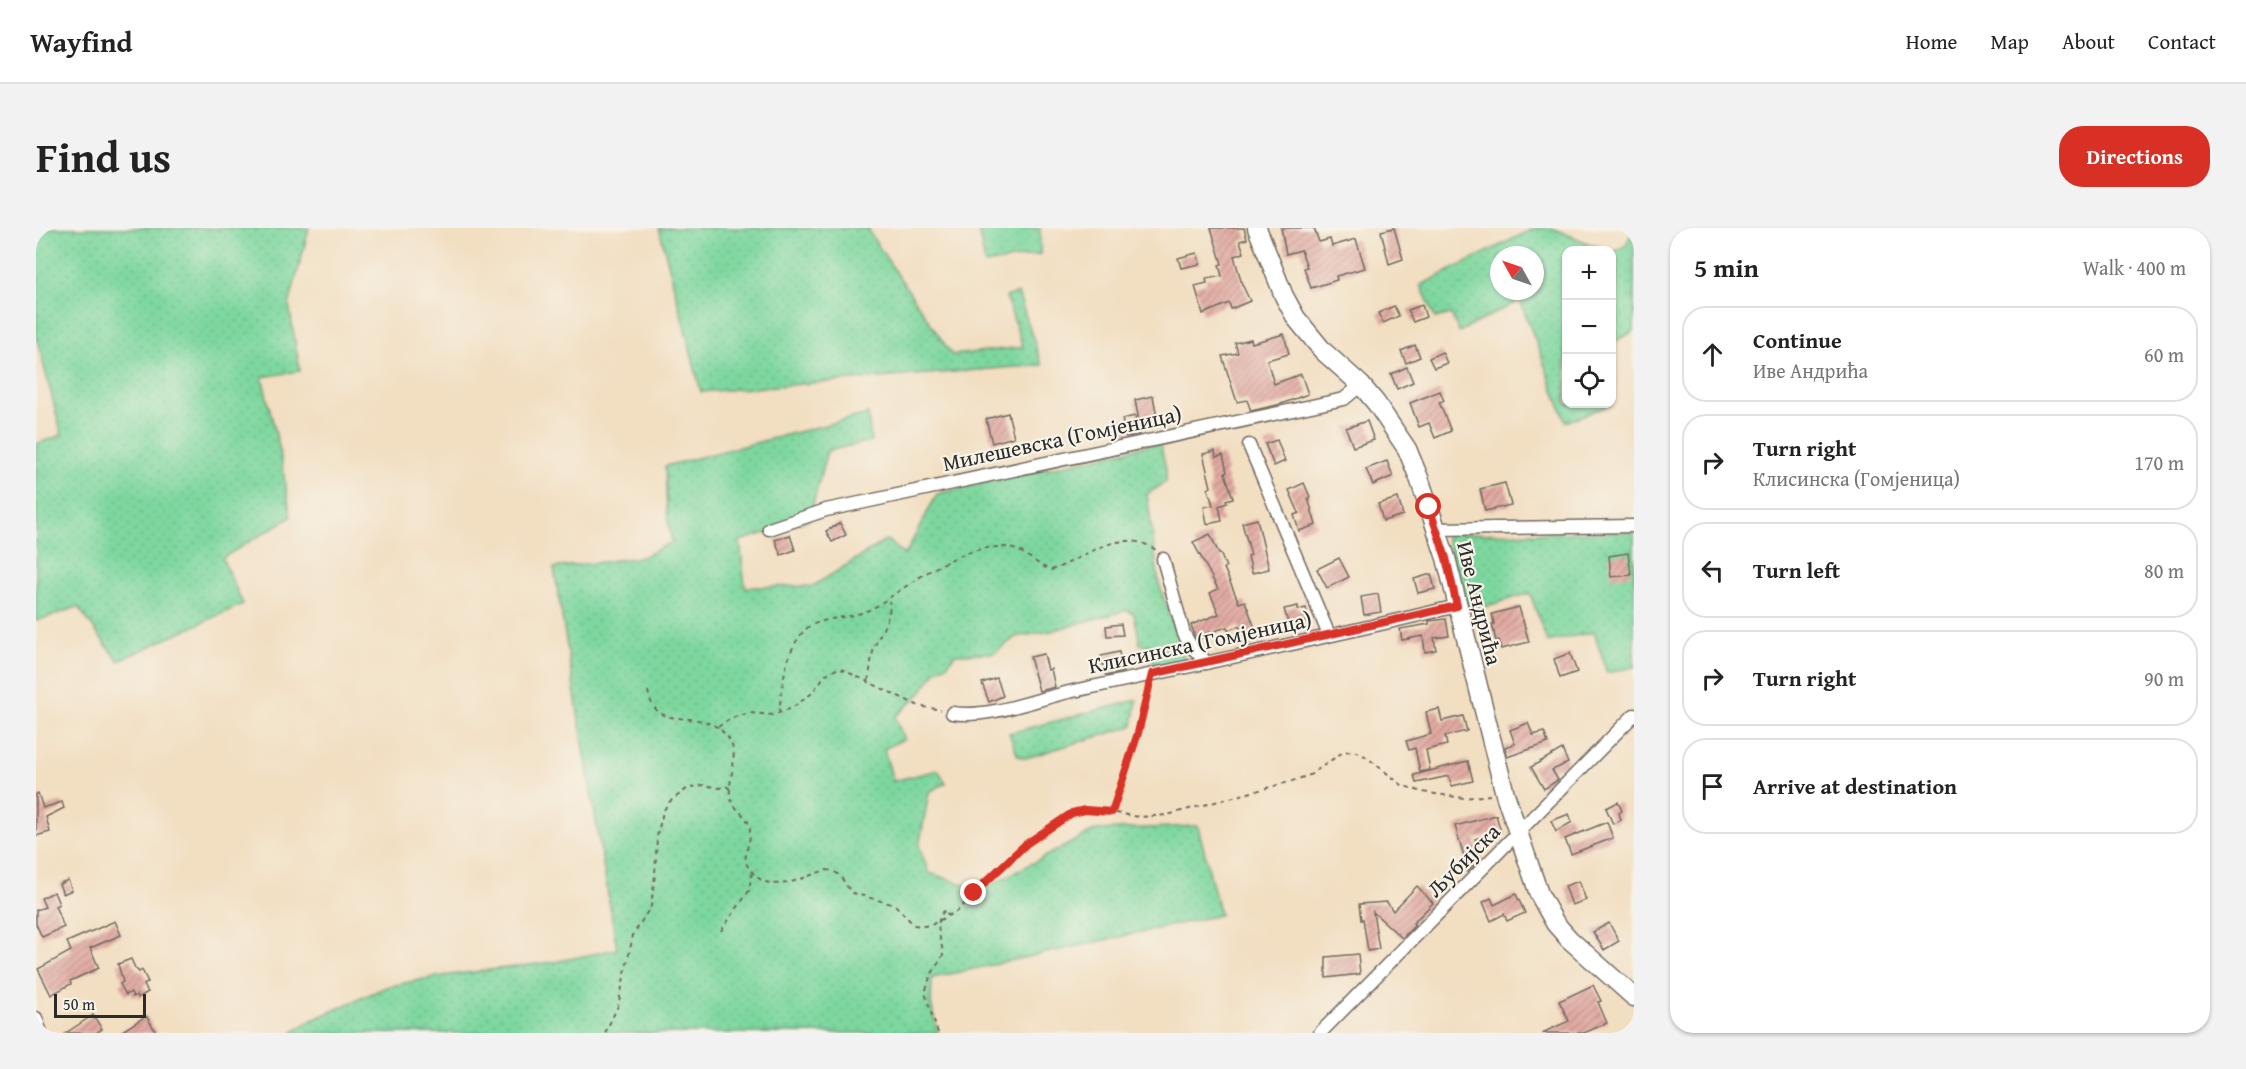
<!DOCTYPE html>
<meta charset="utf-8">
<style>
:root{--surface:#fff;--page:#f2f2f2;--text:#222;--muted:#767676;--line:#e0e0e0;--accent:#d93025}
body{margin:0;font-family:"Gentium Book Plus",serif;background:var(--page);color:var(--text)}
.controls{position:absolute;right:18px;top:18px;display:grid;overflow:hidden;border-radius:12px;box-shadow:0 2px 4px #0004}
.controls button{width:54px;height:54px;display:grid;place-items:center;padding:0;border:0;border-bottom:2px solid var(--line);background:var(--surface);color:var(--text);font:30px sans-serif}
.compass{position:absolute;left:1454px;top:18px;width:54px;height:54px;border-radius:50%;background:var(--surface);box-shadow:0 2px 4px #0004;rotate:310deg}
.scale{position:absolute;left:18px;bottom:15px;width:92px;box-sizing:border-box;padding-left:6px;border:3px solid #2b2b2b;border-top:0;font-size:16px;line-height:21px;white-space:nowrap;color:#2b2b2b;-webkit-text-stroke:4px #f7f3e8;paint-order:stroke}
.stop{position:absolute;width:18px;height:18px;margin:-14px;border:4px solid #d93025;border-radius:50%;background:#fff}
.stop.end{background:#d93025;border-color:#fff;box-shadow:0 2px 6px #0008}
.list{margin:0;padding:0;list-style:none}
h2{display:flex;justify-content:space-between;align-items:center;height:78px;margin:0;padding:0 24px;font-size:26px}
h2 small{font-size:20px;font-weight:400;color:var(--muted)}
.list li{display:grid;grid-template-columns:39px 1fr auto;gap:18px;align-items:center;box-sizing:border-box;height:96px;margin:0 12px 12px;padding:0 12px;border:2px solid var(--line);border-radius:24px}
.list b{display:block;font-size:22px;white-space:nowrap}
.list p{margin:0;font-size:20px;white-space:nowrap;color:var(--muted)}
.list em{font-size:20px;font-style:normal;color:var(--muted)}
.icon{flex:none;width:33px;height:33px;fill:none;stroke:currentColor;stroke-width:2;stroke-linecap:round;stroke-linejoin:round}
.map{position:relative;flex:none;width:1598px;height:805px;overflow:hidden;border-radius:24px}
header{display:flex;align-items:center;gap:36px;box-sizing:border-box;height:84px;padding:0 30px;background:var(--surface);border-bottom:2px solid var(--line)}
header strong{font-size:28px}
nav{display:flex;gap:33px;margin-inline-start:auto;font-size:21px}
.intro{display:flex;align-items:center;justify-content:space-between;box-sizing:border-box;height:144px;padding:0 36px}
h1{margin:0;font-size:42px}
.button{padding:15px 27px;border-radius:24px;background:var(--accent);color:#fff;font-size:21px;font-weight:700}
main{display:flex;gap:36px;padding:0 36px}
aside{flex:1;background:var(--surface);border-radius:24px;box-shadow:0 2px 4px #0004}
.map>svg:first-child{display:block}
.grass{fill:url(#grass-dots);stroke:#548164;stroke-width:1.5;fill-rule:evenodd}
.building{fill:url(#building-hatch)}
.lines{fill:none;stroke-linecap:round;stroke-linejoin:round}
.street-casing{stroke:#716a60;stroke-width:15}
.secondary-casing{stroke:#716a60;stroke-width:21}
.path{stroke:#716a60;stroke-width:2;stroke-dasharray:4.5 4.5;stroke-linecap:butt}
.street{stroke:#fff;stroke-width:12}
.secondary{stroke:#fff;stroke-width:18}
.route{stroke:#d93025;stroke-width:8}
.labels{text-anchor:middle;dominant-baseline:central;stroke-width:4.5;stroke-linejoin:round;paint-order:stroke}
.street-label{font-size:22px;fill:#2b2b2b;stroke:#f7f3e8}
</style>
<header>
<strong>Wayfind</strong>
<nav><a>Home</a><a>Map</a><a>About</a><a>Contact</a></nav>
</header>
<div class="intro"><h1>Find us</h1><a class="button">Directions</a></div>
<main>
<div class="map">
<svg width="1598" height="805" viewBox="0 0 1598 805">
<defs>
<pattern id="grass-dots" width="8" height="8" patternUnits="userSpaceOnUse" patternTransform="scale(1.5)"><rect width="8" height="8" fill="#7dd79e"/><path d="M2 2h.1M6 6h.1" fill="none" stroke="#6cb988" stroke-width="1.8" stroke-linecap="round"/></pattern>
<pattern id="building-hatch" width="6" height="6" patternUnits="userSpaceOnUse" patternTransform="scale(1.5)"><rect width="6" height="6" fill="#e2aba2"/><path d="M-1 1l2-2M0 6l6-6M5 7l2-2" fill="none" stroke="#b78b84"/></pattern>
</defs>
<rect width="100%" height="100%" fill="#f7f3e8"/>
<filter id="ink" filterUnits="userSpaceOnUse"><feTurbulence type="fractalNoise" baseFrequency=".0167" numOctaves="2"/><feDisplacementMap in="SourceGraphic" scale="12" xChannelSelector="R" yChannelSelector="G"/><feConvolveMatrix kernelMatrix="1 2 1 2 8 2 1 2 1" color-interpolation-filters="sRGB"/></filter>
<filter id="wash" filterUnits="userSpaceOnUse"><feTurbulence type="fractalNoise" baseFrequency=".008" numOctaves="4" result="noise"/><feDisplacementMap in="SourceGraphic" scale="24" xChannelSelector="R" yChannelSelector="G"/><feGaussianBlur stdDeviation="1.35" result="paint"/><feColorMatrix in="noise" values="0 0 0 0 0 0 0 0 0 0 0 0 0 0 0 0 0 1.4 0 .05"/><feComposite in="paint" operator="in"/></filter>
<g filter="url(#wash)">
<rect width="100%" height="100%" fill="#f2dec1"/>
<!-- grass -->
<g class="grass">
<path d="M0,0H273L253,77L264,143L226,149L243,219L255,289L186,330L207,376L82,433L42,379L0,393V216L26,207L0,108Z"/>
<path d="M623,0H834L832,3L916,127L987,119L970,69L982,65L1006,137L665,164Z"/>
<path d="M942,0H1004V26L949,36Z"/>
<path d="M1499,0H1516L1569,22H1530V176H1576L1530,194L1484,72L1423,104L1415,86L1399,90L1385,57ZM1463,27H1499V63H1463Z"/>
<path d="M1598,1V103L1576,115V25L1589,18Z"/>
<path d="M832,186L835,213L791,223L773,292L704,313L709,359L777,358L851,312L869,327L901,266L1124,215L1130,241V254L1111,266L1123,356L1149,432L1119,440L1113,417L1104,416L1098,386L1091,382L1015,403L980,409L958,425L919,426L911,437L901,442L883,467L859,489L868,511L848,521L857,553L902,542L910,555L893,564L883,619L893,645L945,662L1060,602L1162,598L1184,687L896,750L895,776L902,805H256L274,793L350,759L398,749L518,734L581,721L518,340L606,329L636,314L631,285L629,238Z"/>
<path d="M1598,304V439L1571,445L1558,404L1511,414L1494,365L1432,384L1409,306Z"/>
<path d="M1101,472L1097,498L990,530L982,528L973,505Z"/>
</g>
<g id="blocks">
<!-- building -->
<g class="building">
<path d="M1175,0H1208L1211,11L1204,13L1208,25L1198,28L1206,56L1214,73L1195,81L1193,75L1167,86L1159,58L1171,55L1170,51L1186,48L1183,37L1186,36Z"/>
<path d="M1245,0H1278L1283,14L1294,11L1296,18L1320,11L1329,40L1300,48L1301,52L1275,60L1268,40L1271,39L1265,22L1250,26Z"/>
<path d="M1358,0L1367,31L1353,36L1345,3Z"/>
<path d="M1161,25L1164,36L1145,40L1142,30Z"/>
<path d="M1386,77L1390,89L1377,94L1372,82Z"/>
<path d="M1358,78L1363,88L1347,95L1342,85Z"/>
<path d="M1248,106L1253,126L1231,132L1238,156L1265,146L1272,166L1245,176L1215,183L1211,172L1201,174L1186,128L1202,125L1199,115L1215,111L1216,115Z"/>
<path d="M1379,117L1384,129L1370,135L1365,123Z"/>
<path d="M1406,124L1411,135L1398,140L1393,130Z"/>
<path d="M1371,139L1377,154L1361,161L1355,146Z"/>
<path d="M1404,163L1408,173L1403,174L1415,203L1399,210L1393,195L1383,199L1374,175Z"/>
<path d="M1117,168L1121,189L1103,193L1099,172Z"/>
<path d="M972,185L978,209L956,215L950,191Z"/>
<path d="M1099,188L1103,207L1090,209L1086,191Z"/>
<path d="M1331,193L1338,212L1317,219L1310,200Z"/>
<path d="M1241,212L1249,233L1238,238L1229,216Z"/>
<path d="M1179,223L1180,229L1187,227L1191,244L1189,245L1197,270L1190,272L1191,275L1183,278L1186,293L1171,296L1168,279L1177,277L1172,261L1175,259L1167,226Z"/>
<path d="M1351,233L1357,248L1337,257L1330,241Z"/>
<path d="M1268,255L1274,269L1272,270L1280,297L1263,303L1258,287L1263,285L1253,262Z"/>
<path d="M1469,255L1475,277L1449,283L1444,261Z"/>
<path d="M1362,270L1367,287L1347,293L1342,276Z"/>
<path d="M1221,291L1233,341L1216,345L1212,328L1215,327L1206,295Z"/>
<path d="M804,295L810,307L796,314L790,303Z"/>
<path d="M1174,306L1183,326L1184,325L1190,339L1188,340L1203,375L1209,373L1223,411L1210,416L1203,398L1192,402L1191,399L1169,406L1170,409L1161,412L1159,409L1155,397L1183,386L1174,365L1182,361L1157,314Z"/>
<path d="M754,307L759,322L745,327L739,312Z"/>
<path d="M1592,325L1595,347L1575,349L1573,328Z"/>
<path d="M1303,330L1313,349L1291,360L1281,341Z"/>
<path d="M1395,346L1399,361L1382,365L1378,351Z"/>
<path d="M1342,366L1345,384L1328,387L1325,369Z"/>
<path d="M1262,378V382L1270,380L1273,393L1253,398L1248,381Z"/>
<path d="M1483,379L1493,414L1465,421L1463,412L1460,413L1456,396H1458L1456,386Z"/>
<path d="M1410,391L1413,408L1398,410L1400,422L1389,424L1387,408L1366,412L1364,401L1393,396V393Z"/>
<path d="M1085,396L1087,407L1071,408L1070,398Z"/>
<path d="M1083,424L1087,444L1070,448L1065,428Z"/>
<path d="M1534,425L1541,444L1524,450L1518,431Z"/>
<path d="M1008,426L1012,442L1015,441L1019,459L1003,463L994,429Z"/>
<path d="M961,450L967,468L953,474L946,455Z"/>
<path d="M1403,481L1406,493L1427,488L1431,503L1409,508L1411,517L1390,522L1394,542L1384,544L1379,520L1373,522L1370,513L1395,506L1390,484Z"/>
<path d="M1492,495L1497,507L1508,504L1512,515L1471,529L1469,519L1479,516L1474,502Z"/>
<path d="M1526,521L1532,535L1516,542L1522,552L1508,561L1495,539Z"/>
<path d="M1432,533L1437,553L1416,558L1413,548L1380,555L1378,547Z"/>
<path d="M2,565L7,580L26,574L28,580L10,589L14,604L0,608V566Z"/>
<path d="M1582,574L1586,583L1583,585L1585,592L1577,596L1570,580Z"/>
<path d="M1533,586L1536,594L1520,604L1515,593Z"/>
<path d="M1460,587L1465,604L1439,611L1445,630L1431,644L1428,641L1431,638L1419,598Z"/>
<path d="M1571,594L1577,610L1535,626L1529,611Z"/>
<path d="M32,652L36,662L27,666L23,656Z"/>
<path d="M1543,653L1550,672L1536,677L1529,658Z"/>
<path d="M1381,658L1397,675L1377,695L1379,697L1366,710L1337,684L1343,721L1332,723L1327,691L1325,692L1323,676L1351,674L1357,683Z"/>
<path d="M18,664L23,676L19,678L28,699L6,709L0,696V682L9,679L5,670Z"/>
<path d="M1480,666L1489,685L1471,693L1468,686L1455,693L1447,674L1455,670L1458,677Z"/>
<path d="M79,693L85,707L54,720L63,740L34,753L35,756L15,767L2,741L35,723L31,714Z"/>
<path d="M1573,695L1583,713L1568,722L1557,704Z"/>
<path d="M1322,726L1324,746L1290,750V729Z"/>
<path d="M95,731L99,740L103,744L106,742L112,754L108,757L112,764L102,770L101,767L97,769L95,764L90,767L84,756L87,754L82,736Z"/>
<path d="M1557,757L1565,773L1562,774L1571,795L1548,805H1506L1533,793L1523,773Z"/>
<path d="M57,787L66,801L60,805H30Z"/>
<path d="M110,788L121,805H83Z"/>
</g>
</g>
</g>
<g filter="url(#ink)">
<use href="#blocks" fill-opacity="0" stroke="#716a60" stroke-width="1.5"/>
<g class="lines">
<defs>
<g id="street">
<path d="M1213,217L1293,407"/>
<path d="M733,301L790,282L824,275L1308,171L1325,157"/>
<path d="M1401,301L1598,298"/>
<path d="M1127,331L1148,406L1155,418L1171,435"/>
<path d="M916,485C953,491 1000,471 1037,463C1165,436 1294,409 1421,378"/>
<path d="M0,790L5,805"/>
<path d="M1284,805L1598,487"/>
</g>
<path id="secondary" d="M1221,0L1248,68L1260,90L1287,123L1325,157L1340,175L1371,221L1383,250L1410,330L1469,566L1503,666L1519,695L1533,711L1598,769"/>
</defs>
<!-- street casing -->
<use href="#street" class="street-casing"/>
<!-- secondary casing -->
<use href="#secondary" class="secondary-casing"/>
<!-- path -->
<g class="path">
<path d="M832,453C835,442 834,434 837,424C841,408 857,389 853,373"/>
<path d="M612,463C620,508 661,476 689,506C708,526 689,552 695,572C699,583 714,588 714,603C715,614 708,624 710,634C711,639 715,642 718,646C738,667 766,649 790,642C807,643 806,656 817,665L859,677L878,697L888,698L895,697L921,683L990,616L1036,585L1062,582L1104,589L1131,587L1253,554L1274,547L1304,526L1312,523L1321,524L1329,528L1366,557L1386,564L1428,570L1454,567"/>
<path d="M743,485C746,458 749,423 768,403C781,389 810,391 828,384C841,379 851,371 863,363C892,343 930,318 966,319C987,319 997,336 1015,342C1049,331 1082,297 1120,322"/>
<path d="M682,499L695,490L714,485L737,487L756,480L775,466L790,446L803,440L883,478L905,482"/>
<path d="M1076,584L1103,505L1113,460"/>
<path d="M685,703L713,663L716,643"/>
<path d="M569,805L582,778L597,707L615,678L619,647L621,608L627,584L632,575L652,560L667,557L684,560L690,558L696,562"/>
<path d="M902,805L889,765L894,749L907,727C906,711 896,695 909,682L912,688"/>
</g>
<!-- street -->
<use href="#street" class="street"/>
<!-- secondary -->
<use href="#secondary" class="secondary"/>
</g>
</g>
<g class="lines" filter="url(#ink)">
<!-- route -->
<path class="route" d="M938,665L990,616L1036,585L1049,582L1076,584L1102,505L1116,446L1421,378L1410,330L1393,279"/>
</g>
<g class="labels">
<!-- street labels -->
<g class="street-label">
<text transform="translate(1026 210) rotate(-12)">Милешевска (Гомјеница)</text>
<text transform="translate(1444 375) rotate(76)">Иве Андрића</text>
<text transform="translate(1164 414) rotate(-12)">Клисинска (Гомјеница)</text>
<text transform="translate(1427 632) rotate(-45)">Љубијска</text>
</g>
</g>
</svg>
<div class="controls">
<button>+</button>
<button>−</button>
<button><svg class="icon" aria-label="locate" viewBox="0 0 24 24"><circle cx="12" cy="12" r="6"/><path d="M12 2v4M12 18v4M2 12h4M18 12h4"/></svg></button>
</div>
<svg class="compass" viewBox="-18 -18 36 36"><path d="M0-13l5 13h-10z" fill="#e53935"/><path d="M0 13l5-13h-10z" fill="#767676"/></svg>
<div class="scale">50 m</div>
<div class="stop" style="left:1393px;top:279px"></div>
<div class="stop end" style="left:938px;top:665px"></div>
</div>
<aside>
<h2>5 min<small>Walk · 400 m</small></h2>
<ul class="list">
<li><svg class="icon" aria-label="ahead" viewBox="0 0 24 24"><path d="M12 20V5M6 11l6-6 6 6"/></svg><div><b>Continue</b><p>Иве Андрића</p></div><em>60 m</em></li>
<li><svg class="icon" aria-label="right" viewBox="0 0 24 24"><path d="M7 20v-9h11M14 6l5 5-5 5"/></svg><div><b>Turn right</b><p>Клисинска (Гомјеница)</p></div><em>170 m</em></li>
<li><svg class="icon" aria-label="left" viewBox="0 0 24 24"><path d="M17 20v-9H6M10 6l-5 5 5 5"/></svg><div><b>Turn left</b></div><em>80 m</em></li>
<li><svg class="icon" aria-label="right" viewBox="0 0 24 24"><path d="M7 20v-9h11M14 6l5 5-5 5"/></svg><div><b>Turn right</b></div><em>90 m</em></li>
<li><svg class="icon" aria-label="arrive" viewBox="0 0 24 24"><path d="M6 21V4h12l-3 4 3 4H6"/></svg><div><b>Arrive at destination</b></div></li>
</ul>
</aside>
</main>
